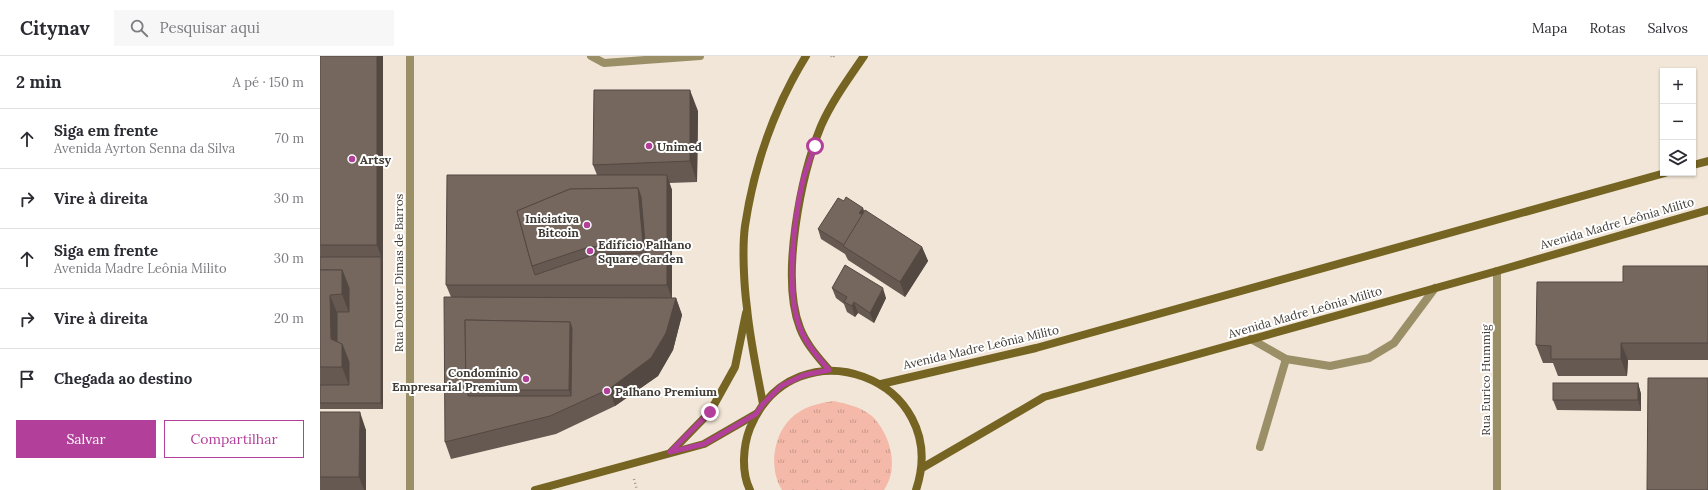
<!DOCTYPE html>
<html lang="pt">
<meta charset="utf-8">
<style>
:root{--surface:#fff;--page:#f7f7f7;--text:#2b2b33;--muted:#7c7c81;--line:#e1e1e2;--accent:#b2409a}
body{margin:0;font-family:Lora,serif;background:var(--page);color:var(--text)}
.controls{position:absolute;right:12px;top:12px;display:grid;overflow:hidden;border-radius:0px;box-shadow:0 1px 3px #0004}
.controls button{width:36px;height:36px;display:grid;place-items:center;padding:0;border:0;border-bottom:1px solid var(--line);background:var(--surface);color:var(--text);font:20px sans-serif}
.stop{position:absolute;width:12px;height:12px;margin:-9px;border:3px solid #b2409a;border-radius:50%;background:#fff}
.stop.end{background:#b2409a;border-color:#fff;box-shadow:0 1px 4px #0008}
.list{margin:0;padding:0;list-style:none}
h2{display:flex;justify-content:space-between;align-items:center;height:52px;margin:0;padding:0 16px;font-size:17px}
h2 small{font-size:13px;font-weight:400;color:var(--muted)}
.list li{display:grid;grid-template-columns:26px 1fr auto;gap:12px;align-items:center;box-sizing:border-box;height:60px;padding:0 16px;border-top:1px solid var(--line)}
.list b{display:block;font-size:15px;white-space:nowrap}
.list p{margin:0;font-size:13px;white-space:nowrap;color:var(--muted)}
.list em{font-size:13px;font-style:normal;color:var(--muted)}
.actions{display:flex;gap:8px;padding:12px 16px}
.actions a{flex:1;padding:9px 0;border:1px solid var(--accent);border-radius:0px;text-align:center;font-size:14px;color:var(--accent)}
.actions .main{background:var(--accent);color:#fff}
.icon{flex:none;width:22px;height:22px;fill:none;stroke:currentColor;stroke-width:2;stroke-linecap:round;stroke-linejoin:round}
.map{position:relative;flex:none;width:1388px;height:434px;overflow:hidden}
header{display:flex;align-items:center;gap:24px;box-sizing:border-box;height:56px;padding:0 20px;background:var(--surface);border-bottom:1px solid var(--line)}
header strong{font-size:19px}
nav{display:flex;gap:22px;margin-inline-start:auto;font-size:14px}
.search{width:280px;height:36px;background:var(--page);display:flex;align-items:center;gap:10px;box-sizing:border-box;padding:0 14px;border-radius:0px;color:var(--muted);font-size:15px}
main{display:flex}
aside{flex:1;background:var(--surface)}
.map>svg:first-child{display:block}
.grass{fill:url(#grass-tufts)}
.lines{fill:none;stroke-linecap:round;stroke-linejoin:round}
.path{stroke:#a39a8f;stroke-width:2.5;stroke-dasharray:1 3;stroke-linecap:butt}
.service{stroke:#9a8f67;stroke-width:8}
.minor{stroke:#9a8f67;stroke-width:8}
.secondary{stroke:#756422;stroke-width:8}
.wall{fill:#655951}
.shaded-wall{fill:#534842}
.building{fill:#76675e;stroke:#534842;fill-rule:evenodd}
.route{stroke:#b2409a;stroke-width:5}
.poi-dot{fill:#b2409a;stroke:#fff;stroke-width:1.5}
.labels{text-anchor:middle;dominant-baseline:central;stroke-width:4;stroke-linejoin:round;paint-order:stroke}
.poi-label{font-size:12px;font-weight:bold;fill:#403b35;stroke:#fff;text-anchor:start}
.street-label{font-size:12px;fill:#403b35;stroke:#fff}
</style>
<header>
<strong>Citynav</strong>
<div class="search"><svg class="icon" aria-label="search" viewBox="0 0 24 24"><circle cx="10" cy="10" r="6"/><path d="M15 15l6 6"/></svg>Pesquisar aqui</div>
<nav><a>Mapa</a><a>Rotas</a><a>Salvos</a></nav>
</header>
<main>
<aside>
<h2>2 min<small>A pé · 150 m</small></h2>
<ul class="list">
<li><svg class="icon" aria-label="ahead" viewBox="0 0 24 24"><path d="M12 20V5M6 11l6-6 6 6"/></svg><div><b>Siga em frente</b><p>Avenida Ayrton Senna da Silva</p></div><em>70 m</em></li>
<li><svg class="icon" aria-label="right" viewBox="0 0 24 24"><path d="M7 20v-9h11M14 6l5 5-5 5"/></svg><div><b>Vire à direita</b></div><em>30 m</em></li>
<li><svg class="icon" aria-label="ahead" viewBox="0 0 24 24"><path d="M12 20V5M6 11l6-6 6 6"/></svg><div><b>Siga em frente</b><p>Avenida Madre Leônia Milito</p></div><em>30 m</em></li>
<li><svg class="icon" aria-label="right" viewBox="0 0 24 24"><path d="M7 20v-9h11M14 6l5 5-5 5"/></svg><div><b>Vire à direita</b></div><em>20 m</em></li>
<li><svg class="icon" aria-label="arrive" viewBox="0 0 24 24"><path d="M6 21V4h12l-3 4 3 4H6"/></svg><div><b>Chegada ao destino</b></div></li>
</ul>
<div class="actions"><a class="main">Salvar</a><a>Compartilhar</a></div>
</aside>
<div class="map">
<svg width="1388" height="434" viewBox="0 0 1388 434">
<defs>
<pattern id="grass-tufts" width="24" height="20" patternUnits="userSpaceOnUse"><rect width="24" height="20" fill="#f4b9a9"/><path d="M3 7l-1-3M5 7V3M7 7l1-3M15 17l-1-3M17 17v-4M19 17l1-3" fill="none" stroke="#c7988a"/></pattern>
</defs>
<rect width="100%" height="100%" fill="#f1e6d7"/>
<!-- grass -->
<path class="grass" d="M514,345C527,348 541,351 552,360C570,378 580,411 564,434H462C447,410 454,371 479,356C490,349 501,347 514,345Z"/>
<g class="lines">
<!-- path -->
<g class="path">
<path d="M511,0L513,2L514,0"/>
<path d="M314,423L317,434"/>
</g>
<!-- service -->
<g class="service">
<path d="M271,0L284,7L380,0"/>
<path d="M931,283L966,303L1010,310L1049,302L1074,287L1115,232"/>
<path d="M940,391L966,303"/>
</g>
<!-- minor -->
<g class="minor">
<path d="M90,0V434"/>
<path d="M1177,215V434"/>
</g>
<!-- secondary -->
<g class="secondary">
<path d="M1373,109L1388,105"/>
<path d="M509,314C498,301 486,288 480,272C460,221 481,119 501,70C512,45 529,22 544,0"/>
<path d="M561,328L716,292L1345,117"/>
<path d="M443,348C437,316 430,284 427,252C424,230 422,192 425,170C434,110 454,52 486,0"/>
<path d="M351,396L390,356L415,311L426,257"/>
<path d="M602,412L724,341L1177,215L1388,154"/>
<path d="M215,434L384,388L436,358"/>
<path d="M430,434C421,416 423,390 430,372C475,264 633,323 596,434"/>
</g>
</g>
<!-- wall -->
<g class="wall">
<rect x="0" y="0" width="63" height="353"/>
<path d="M378,55L377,126L349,127L352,134V242H356L362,259L353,294L338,320L295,350L236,378L131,403L125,386L131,241L126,229L277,119L273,109Z"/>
<path d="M543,152L544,156L602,191L608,205L585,241L528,204L525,198L501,183L498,173Z"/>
<path d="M1388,210V304H1308L1307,320H1238L1233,307H1223L1216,289Z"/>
<path d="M512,232L566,242L554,267L538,257L535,261L527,256L524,248L516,242Z"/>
<path d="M1318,327L1321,338V355L1237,354L1233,344Z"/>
<path d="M0,356L46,374V434H0Z"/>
</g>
<!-- shaded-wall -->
<g class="shaded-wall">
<path d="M57,0H63V206L57,189Z"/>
<path d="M370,34L378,55L377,126L370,105Z"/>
<path d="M347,119L352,134V243L347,229Z"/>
<path d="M318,132L326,155L331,211L323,188Z"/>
<path d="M543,152L546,162L539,157Z"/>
<path d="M602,191L608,205L585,241L580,226Z"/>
<path d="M61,201L63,207V353L61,347Z"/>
<path d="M22,214L31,238V262L22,238Z"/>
<path d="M563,232L566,242L554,267L550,257Z"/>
<path d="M10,239L19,262V302L11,283Z"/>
<path d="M356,242L362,259L353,294L338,320L295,350L289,333Z"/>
<path d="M534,246L538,257L535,261L532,250Z"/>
<path d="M250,266L258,289L254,349L249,334Z"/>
<path d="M1301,287L1308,304L1307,320L1301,303Z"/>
<path d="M22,288L31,311V334L22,311Z"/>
<path d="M1318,327L1321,338V355L1318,344Z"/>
<path d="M40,356L46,374V434H44L39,421Z"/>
</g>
<!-- building -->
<g class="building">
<rect x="0" y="0" width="57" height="189"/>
<path d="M274,34H370V105L273,109Z"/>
<path d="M127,119H347V229H126ZM318,132L321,141L326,197L273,199L215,219L212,210L197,155L250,133Z"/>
<path d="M318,132L323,188L269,191L212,210L197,155L250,133Z"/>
<path d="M526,141L543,152L539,157L543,159L524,189L498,173L518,142L524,145Z"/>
<path d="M545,154L602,191L580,226L523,190Z"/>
<path d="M0,201H61V347H0V329H29V306L22,288L17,286V256H29V232L22,214H0Z"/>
<path d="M525,209L563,232L550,257L534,246L532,250L524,246L527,241L512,232Z"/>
<path d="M1303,210H1388V287H1301V303H1231V290L1216,289L1217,226H1303Z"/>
<path d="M0,214H22V238L10,239L11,283L22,288V311H0Z"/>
<path d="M124,241L356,242L346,277L331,302L289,333L230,360L125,386ZM145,264L250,266L252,272L251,340H148V334H146Z"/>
<path d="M145,264L250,266L249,334H146Z"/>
<path d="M1328,322H1388V434H1327Z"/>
<rect x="1233" y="327" width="85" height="17"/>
<path d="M0,356H40L39,421H0Z"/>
</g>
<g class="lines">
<!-- route -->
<path class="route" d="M390,356L350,396L384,388L436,358L443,348L461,330L484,319L509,314C498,301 486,288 480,272C465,234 474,163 483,124C486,113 491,101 495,90"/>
</g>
<!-- markers -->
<g class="poi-dot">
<circle cx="329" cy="90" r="4"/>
<circle cx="32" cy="103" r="4"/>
<circle cx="267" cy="169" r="4"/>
<circle cx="270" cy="195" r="4"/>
<circle cx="206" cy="323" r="4"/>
<circle cx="287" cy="335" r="4"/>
</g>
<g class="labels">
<!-- poi labels -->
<g class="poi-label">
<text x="337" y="90">Unimed</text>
<text x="40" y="103">Artsy</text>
<text x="259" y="162" text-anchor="end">Iniciativa<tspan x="259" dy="14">Bitcoin</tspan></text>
<text x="278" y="188">Edifício Palhano<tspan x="278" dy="14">Square Garden</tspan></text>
<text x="198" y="316" text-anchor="end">Condomínio<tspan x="198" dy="14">Empresarial Premium</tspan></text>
<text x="295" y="335">Palhano Premium</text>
</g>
<!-- street labels -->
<g class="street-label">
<text transform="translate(1297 167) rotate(-16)">Avenida Madre Leônia Milito</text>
<text transform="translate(78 217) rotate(-90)">Rua Doutor Dimas de Barros</text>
<text transform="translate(985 256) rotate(-16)">Avenida Madre Leônia Milito</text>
<text transform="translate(661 291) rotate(-13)">Avenida Madre Leônia Milito</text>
<text transform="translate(1165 324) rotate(-90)">Rua Eurico Hummig</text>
</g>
</g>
</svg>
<div class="controls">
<button>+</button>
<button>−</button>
<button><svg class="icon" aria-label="layers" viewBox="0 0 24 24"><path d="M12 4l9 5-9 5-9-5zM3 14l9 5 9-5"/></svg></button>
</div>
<div class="stop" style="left:495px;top:90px"></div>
<div class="stop end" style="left:390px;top:356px"></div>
</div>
</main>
